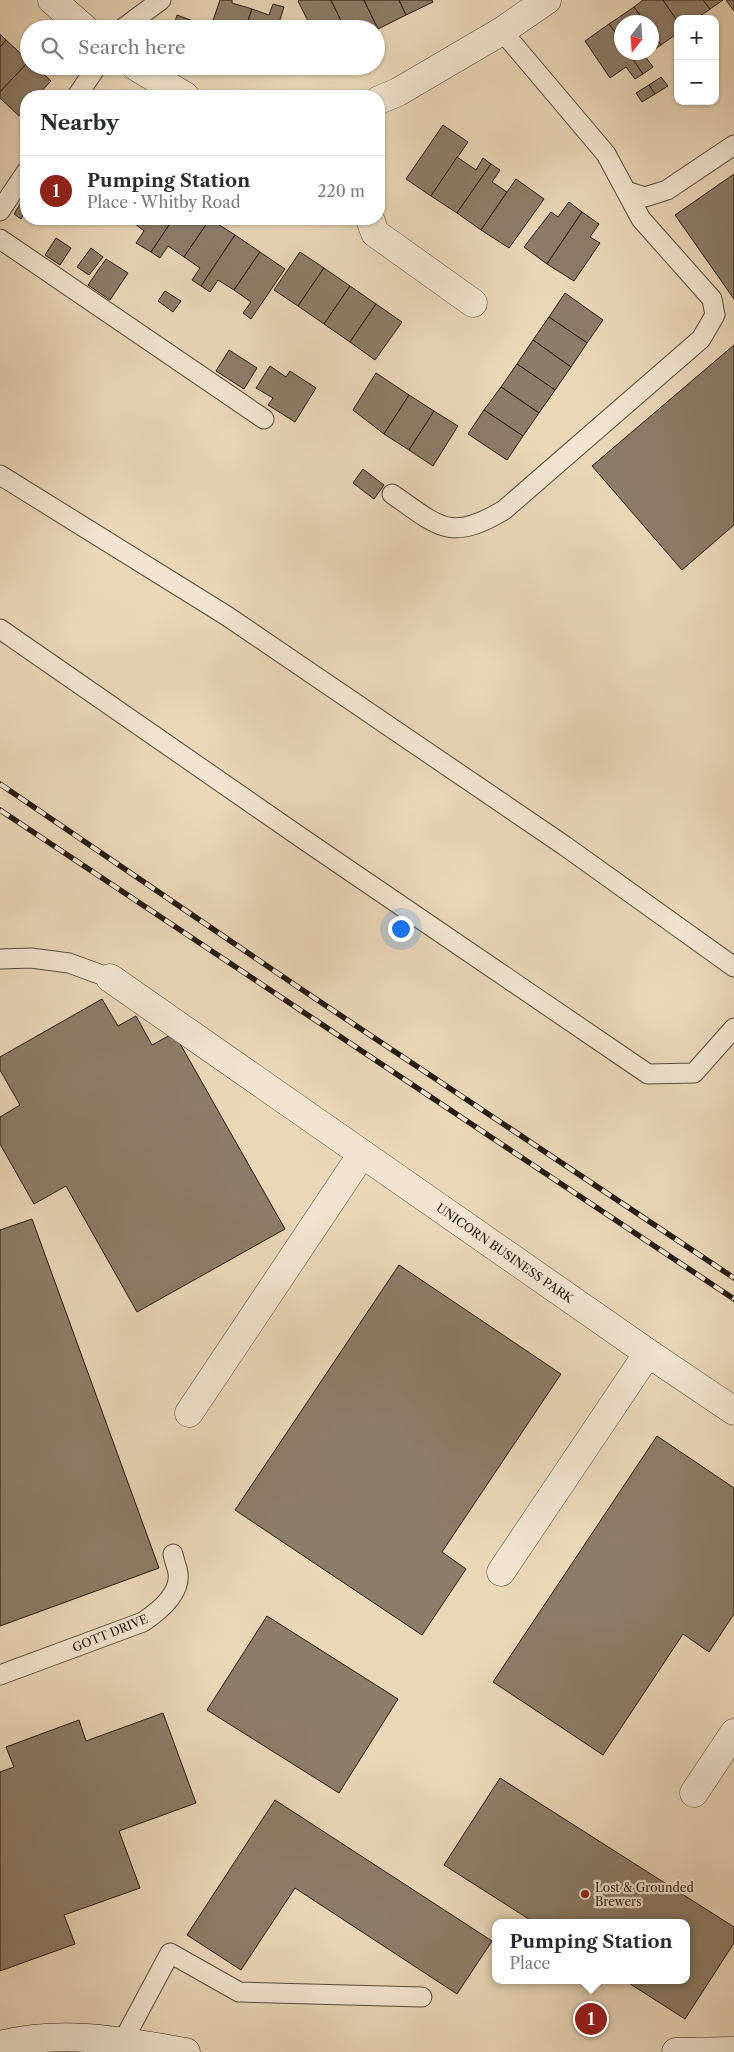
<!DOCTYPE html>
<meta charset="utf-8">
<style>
:root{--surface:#fff;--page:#f2f2f3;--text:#2b2b33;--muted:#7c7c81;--line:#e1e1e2;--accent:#8f2418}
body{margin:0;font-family:"Libre Caslon Text",serif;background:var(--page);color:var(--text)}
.controls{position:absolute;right:15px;top:15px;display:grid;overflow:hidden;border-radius:10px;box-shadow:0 1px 4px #0004}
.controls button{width:45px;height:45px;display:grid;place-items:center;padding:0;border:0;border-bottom:1px solid var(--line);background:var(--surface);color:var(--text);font:25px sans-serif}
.compass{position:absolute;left:614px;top:15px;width:45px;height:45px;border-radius:50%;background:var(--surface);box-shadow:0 1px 4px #0004;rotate:197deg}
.you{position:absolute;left:400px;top:928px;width:18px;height:18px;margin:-12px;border:4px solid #fff;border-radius:50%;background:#1a73e8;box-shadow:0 0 0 8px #1a73e833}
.badge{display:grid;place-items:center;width:32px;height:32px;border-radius:50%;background:var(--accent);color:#fff;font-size:16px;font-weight:700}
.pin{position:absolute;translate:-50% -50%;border:2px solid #fff;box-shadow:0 1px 5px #0006}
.popup{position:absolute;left:492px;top:1919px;width:198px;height:65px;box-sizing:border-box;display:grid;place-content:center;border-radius:10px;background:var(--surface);filter:drop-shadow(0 1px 4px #0005);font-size:16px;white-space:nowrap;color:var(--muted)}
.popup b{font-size:19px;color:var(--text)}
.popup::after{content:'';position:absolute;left:50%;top:100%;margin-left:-10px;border:10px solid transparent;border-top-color:var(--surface)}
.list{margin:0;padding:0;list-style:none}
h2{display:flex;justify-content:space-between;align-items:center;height:65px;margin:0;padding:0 20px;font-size:21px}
h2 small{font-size:16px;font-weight:400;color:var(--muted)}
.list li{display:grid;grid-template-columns:32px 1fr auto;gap:15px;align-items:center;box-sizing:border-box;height:70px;padding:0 20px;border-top:1px solid var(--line)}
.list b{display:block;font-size:19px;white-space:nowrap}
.list p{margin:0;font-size:16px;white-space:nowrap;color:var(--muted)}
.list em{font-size:16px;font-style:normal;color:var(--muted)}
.icon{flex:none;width:28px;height:28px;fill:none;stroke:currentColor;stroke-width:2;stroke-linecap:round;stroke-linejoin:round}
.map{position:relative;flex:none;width:734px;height:2052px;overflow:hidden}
.search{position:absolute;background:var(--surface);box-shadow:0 1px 4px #0004;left:20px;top:20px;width:365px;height:55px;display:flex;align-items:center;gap:12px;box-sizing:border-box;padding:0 18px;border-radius:28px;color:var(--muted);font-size:19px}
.panel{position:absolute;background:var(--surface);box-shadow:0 1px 4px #0004;left:20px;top:90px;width:365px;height:135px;border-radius:20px}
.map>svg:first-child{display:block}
.building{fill:#8c7d69;stroke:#261c13}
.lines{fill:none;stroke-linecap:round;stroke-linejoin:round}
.lane-casing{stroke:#574b3c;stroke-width:21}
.street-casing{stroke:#574b3c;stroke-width:29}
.secondary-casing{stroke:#261c13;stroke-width:29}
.lane{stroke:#f1e5d1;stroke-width:19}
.street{stroke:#f1e5d1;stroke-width:28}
.secondary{stroke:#f1e5d1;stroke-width:28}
.rail-casing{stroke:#261c13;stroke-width:5.5}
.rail{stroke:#f1e5d1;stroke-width:4;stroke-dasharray:11;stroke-linecap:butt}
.poi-dot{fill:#8f2418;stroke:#f1e5d1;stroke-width:2}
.labels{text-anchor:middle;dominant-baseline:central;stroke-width:4.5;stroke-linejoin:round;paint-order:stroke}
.street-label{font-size:12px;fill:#261c13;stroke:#f1e5d1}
.poi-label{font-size:12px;fill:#261c13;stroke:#f1e5d1;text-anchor:start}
</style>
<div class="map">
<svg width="734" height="2052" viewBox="0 0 734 2052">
<rect width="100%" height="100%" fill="#ead7b8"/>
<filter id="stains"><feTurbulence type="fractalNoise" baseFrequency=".004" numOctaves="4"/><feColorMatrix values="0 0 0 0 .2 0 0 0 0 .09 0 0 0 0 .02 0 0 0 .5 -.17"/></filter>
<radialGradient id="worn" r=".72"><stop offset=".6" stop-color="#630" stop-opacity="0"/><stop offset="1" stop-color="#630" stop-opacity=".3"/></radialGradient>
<!-- building -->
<g class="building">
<path d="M220,0H232V3L252,9L245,29H210Z"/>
<path d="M300,0H331L345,29H312L298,1Z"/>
<path d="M331,0H364L378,29H345Z"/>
<path d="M364,0H399L406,15L378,29Z"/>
<path d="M399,0H432L433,2L406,15Z"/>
<path d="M643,0H663L678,22V38L675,35L661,45L652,32V22H645L634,7Z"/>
<path d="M663,0H703L710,9L696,19H678V22Z"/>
<path d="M703,0H723L710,9Z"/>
<path d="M726,0H734V11Z"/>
<path d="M273,4L284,7L277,29H245L252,9L269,15Z"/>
<path d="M634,7L645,22H622V42L609,24Z"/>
<path d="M177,15L193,21L190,29L174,25Z"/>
<path d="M609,24L622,42V52H628L643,74L635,79L626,67L610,78L585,41Z"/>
<path d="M652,32L661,45L652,51Z"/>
<path d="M0,34L6,40L0,47Z"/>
<path d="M6,40L29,61L0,92V47Z"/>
<path d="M628,52H650L645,56L653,67L643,74Z"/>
<path d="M29,61V66H35L51,81L37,96H26V108L19,116L0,98V92Z"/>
<path d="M661,77L668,86L655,94L649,85Z"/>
<path d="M649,85L655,94L642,102L636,93Z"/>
<path d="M443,125L468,142L431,196L406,179Z"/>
<path d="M457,157L476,170L483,158L491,164L457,213L431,196Z"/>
<path d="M491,164L500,170L492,182L507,192L481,230L457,213Z"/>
<path d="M734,174V299L675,215Z"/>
<path d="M516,179L544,199L509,248L481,230Z"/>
<path d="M569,202L582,212L547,264L524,247L551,212L558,217Z"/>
<path d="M20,204L26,209L21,219L14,214Z"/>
<path d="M582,212L599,224L590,237L600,243L574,281L547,264Z"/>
<path d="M137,219H173L151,252L136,243L144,231L134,223Z"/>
<path d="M173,219H210L184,257L168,246L160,258L151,252Z"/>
<path d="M210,219L235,235L201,286L192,280L200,268L184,257Z"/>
<path d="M235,235L260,252L234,290L218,280L210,292L201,286Z"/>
<path d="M56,238L71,248L60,265L45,255Z"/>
<path d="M91,248L103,257L89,275L77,267Z"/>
<path d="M260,252L285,269L251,319L243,313L251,302L234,290Z"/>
<path d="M300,252L324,268L298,306L274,290Z"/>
<path d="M106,259L128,273L110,300L88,285Z"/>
<path d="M324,268L350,286L324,324L298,306Z"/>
<path d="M350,286L376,304L350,342L324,324Z"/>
<path d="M165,291L181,301L173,312L158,301Z"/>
<path d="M565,293L603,320L587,343L549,317Z"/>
<path d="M376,304L402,322L375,360L350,342Z"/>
<path d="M549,317L587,343L571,367L533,340Z"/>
<path d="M533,340L571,367L555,390L517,364Z"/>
<path d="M734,345V525L682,570L592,466Z"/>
<path d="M229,350L257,368L244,389L216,371Z"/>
<path d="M517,364L555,390L539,413L501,387Z"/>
<path d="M270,366L286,377L290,371L316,388L295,422L268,405L273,398L256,388Z"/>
<path d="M376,373L409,395L384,434L353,410Z"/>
<path d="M501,387L539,413L523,436L484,410Z"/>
<path d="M409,395L434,411L409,450L384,434Z"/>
<path d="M484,410L523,436L507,460L468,434Z"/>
<path d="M434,411L458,426L433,466L409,450Z"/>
<path d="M363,469L384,485L374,499L353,483Z"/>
<path d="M102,999L118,1026L136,1016L152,1045L174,1033L285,1229L137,1312L66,1186L34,1204L0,1144V1117L20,1105L0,1070V1057Z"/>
<path d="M32,1219L159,1568L0,1626V1230Z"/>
<path d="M399,1265L561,1374L442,1552L466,1569L422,1635L235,1510Z"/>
<path d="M657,1436L734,1488V1614L709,1652L683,1634L603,1755L493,1682Z"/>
<path d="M267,1616L398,1699L339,1793L207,1710Z"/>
<path d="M163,1713L196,1803L119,1831L140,1888L64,1915L75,1944L0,1971V1772L14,1767L6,1747L79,1720L86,1741Z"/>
<path d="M500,1778L734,1927V1943L685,2019L624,1980H686V1923H535L444,1865Z"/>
<path d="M275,1800L492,1941L457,1994L295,1888L241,1970L187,1935Z"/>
<path d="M581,2013H603L602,2026L580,2025Z"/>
</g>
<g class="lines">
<defs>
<g id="lane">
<path d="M122,29L161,0"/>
<path d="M77,96L97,66"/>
<path d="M626,191L645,197L667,190L734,145"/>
<path d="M0,211L26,172"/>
<path d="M0,239L264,419"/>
<path d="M0,475L227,616L565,846L734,967"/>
<path d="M392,494C439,526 449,543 504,510L701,339L715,315L712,299L641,219L606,154L502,31"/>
<path d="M0,629L306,841L648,1074L694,1073L734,1028"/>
<path d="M0,959L31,958L69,963L110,978"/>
<path d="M0,1675L143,1622C158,1612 181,1594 178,1573C177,1567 174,1560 173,1554"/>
<path d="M123,2041L170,1953L239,1992L422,1997"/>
</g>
<g id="street">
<path d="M52,0L85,29"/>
<path d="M135,66L185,96"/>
<path d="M379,100L398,92L502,31L547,0"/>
<path d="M370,219L375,233L473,303"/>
<path d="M110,978L648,1353L734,1411"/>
<path d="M189,1413L362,1154"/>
<path d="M501,1572L648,1353"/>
<path d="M694,1793L734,1733"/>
</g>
<g id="secondary">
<path d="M0,2045C63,2029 122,2041 186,2052"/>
<path d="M676,2052L734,2051"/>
</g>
</defs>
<!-- lane casing -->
<use href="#lane" class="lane-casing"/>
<!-- street casing -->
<use href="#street" class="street-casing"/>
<!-- secondary casing -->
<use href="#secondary" class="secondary-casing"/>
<!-- lane -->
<use href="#lane" class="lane"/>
<!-- street -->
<use href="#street" class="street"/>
<!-- secondary -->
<use href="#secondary" class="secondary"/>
<defs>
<g id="rail">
<path d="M0,784L298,987L734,1278"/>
<path d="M0,810L734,1299"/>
</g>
</defs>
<!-- rail casing -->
<use href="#rail" class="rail-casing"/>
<!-- rail -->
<use href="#rail" class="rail"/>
</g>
<!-- markers -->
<circle class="poi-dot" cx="585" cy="1894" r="5"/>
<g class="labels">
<!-- street labels -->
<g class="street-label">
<text transform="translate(505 1253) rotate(35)">UNICORN BUSINESS PARK</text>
<text transform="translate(110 1633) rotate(-22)">GOTT DRIVE</text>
</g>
<!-- poi labels -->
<g class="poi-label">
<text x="595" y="1887">Lost &amp; Grounded<tspan x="595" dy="14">Brewers</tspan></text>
</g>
</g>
<rect width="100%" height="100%" filter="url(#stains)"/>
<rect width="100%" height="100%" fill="url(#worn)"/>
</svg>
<div class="controls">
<button>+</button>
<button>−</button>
</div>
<svg class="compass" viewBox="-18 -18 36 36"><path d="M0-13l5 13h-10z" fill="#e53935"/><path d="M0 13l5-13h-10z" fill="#7c7c81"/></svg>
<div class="you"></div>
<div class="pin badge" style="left:591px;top:2019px">1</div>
<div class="popup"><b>Pumping Station</b>Place</div>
<div class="search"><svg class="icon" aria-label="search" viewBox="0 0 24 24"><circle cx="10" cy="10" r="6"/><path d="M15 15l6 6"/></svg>Search here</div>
<section class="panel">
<h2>Nearby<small></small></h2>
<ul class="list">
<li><span class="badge">1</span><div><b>Pumping Station</b><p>Place · Whitby Road</p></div><em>220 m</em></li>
</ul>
</section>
</div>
